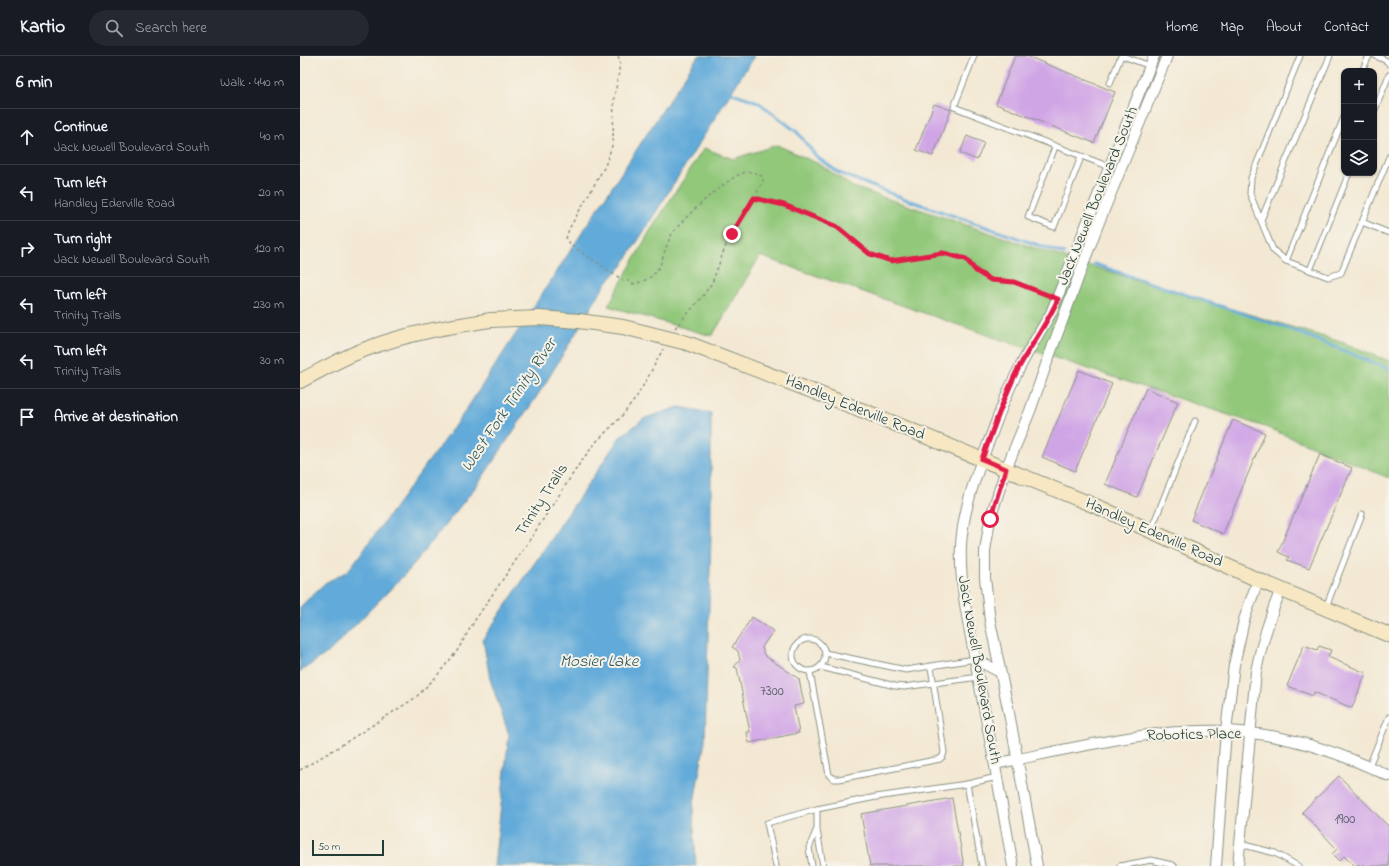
<!DOCTYPE html>
<meta charset="utf-8">
<style>
:root{--surface:#171b24;--page:#242831;--text:#f1f3f6;--muted:#9ea1a6;--line:#363941}
body{margin:0;font-family:"Indie Flower",sans-serif;background:var(--page);color:var(--text)}
.controls{position:absolute;right:12px;top:12px;display:grid;overflow:hidden;border-radius:8px;box-shadow:0 1px 3px #0004}
.controls button{width:36px;height:36px;display:grid;place-items:center;padding:0;border:0;border-bottom:1px solid var(--line);background:var(--surface);color:var(--text);font:20px sans-serif}
.scale{position:absolute;left:12px;bottom:10px;width:72px;box-sizing:border-box;padding-left:4px;border:2px solid #1f3d34;border-top:0;font-size:11px;line-height:14px;white-space:nowrap;color:#1f3d34;-webkit-text-stroke:3px #f7f3e8;paint-order:stroke}
.stop{position:absolute;width:12px;height:12px;margin:-9px;border:3px solid #e11d48;border-radius:50%;background:#fff}
.stop.end{background:#e11d48;border-color:#fff;box-shadow:0 1px 4px #0008}
.list{margin:0;padding:0;list-style:none}
h2{display:flex;justify-content:space-between;align-items:center;height:52px;margin:0;padding:0 16px;font-size:17px}
h2 small{font-size:13px;font-weight:400;color:var(--muted)}
.list li{display:grid;grid-template-columns:26px 1fr auto;gap:12px;align-items:center;box-sizing:border-box;height:56px;padding:0 16px;border-top:1px solid var(--line)}
.list b{display:block;font-size:15px;white-space:nowrap}
.list p{margin:0;font-size:13px;white-space:nowrap;color:var(--muted)}
.list em{font-size:13px;font-style:normal;color:var(--muted)}
.icon{flex:none;width:22px;height:22px;fill:none;stroke:currentColor;stroke-width:2;stroke-linecap:round;stroke-linejoin:round}
.map{position:relative;flex:none;width:1089px;height:810px;overflow:hidden}
header{display:flex;align-items:center;gap:24px;box-sizing:border-box;height:56px;padding:0 20px;background:var(--surface);border-bottom:1px solid var(--line)}
header strong{font-size:19px}
nav{display:flex;gap:22px;margin-inline-start:auto;font-size:14px}
.search{width:280px;height:36px;background:var(--page);display:flex;align-items:center;gap:10px;box-sizing:border-box;padding:0 14px;border-radius:22px;color:var(--muted);font-size:15px}
main{display:flex}
aside{flex:1;background:var(--surface)}
.map>svg:first-child{display:block}
.green{fill:#92c87a;stroke:#588257}
.water{fill:#62aad9;stroke:#407486}
.lines{fill:none;stroke-linecap:round;stroke-linejoin:round}
.stream{stroke:#62aad9;stroke-width:3}
.building{fill:#d0a5e6}
.lane-casing{stroke:#899284;stroke-width:7}
.street-casing{stroke:#899284;stroke-width:12}
.secondary-casing{stroke:#899284;stroke-width:16}
.path{stroke:#899284;stroke-width:1.5;stroke-dasharray:3 3;stroke-linecap:butt}
.lane{stroke:#fff;stroke-width:5}
.street{stroke:#fff;stroke-width:10}
.secondary{stroke:#f7e8c3;stroke-width:14}
.secondary-bridge-casing{stroke:#899284;stroke-width:16;stroke-linecap:butt}
.secondary-bridge{stroke:#f7e8c3;stroke-width:14}
.route{stroke:#e11d48;stroke-width:5}
.labels{text-anchor:middle;dominant-baseline:central;stroke-width:4;stroke-linejoin:round;paint-order:stroke}
.number-label{font-size:14px;fill:#4b5760}
.street-label{font-size:16px;fill:#1f3d34;stroke:#f7f3e8}
.water-label{font-size:17px;font-style:italic;fill:#30585d;stroke:#f7f3e8}
</style>
<header>
<strong>Kartio</strong>
<div class="search"><svg class="icon" aria-label="search" viewBox="0 0 24 24"><circle cx="10" cy="10" r="6"/><path d="M15 15l6 6"/></svg>Search here</div>
<nav><a>Home</a><a>Map</a><a>About</a><a>Contact</a></nav>
</header>
<main>
<aside>
<h2>6 min<small>Walk · 440 m</small></h2>
<ul class="list">
<li><svg class="icon" aria-label="ahead" viewBox="0 0 24 24"><path d="M12 20V5M6 11l6-6 6 6"/></svg><div><b>Continue</b><p>Jack Newell Boulevard South</p></div><em>40 m</em></li>
<li><svg class="icon" aria-label="left" viewBox="0 0 24 24"><path d="M17 20v-9H6M10 6l-5 5 5 5"/></svg><div><b>Turn left</b><p>Handley Ederville Road</p></div><em>20 m</em></li>
<li><svg class="icon" aria-label="right" viewBox="0 0 24 24"><path d="M7 20v-9h11M14 6l5 5-5 5"/></svg><div><b>Turn right</b><p>Jack Newell Boulevard South</p></div><em>120 m</em></li>
<li><svg class="icon" aria-label="left" viewBox="0 0 24 24"><path d="M17 20v-9H6M10 6l-5 5 5 5"/></svg><div><b>Turn left</b><p>Trinity Trails</p></div><em>230 m</em></li>
<li><svg class="icon" aria-label="left" viewBox="0 0 24 24"><path d="M17 20v-9H6M10 6l-5 5 5 5"/></svg><div><b>Turn left</b><p>Trinity Trails</p></div><em>30 m</em></li>
<li><svg class="icon" aria-label="arrive" viewBox="0 0 24 24"><path d="M6 21V4h12l-3 4 3 4H6"/></svg><div><b>Arrive at destination</b></div></li>
</ul>
</aside>
<div class="map">
<svg width="1089" height="810" viewBox="0 0 1089 810">
<rect width="100%" height="100%" fill="#f7f3e8"/>
<filter id="ink" filterUnits="userSpaceOnUse"><feTurbulence type="fractalNoise" baseFrequency=".025" numOctaves="2"/><feDisplacementMap in="SourceGraphic" scale="8" xChannelSelector="R" yChannelSelector="G"/><feConvolveMatrix kernelMatrix="1 2 1 2 8 2 1 2 1" color-interpolation-filters="sRGB"/></filter>
<filter id="wash" filterUnits="userSpaceOnUse"><feTurbulence type="fractalNoise" baseFrequency=".012" numOctaves="4" result="noise"/><feDisplacementMap in="SourceGraphic" scale="16" xChannelSelector="R" yChannelSelector="G"/><feGaussianBlur stdDeviation="0.9" result="paint"/><feColorMatrix in="noise" values="0 0 0 0 0 0 0 0 0 0 0 0 0 0 0 0 0 1.4 0 .05"/><feComposite in="paint" operator="in"/></filter>
<g filter="url(#wash)">
<rect width="100%" height="100%" fill="#f3e8d3"/>
<!-- green -->
<path class="green" d="M477,89L521,109L553,131L768,203L1044,287L1089,305V422L968,372L719,290L460,200L412,280L308,250L350,175L404,92L433,103Z"/>
<!-- water -->
<g class="water">
<path d="M398,0H454L322,210L306,227L245,328L178,428L109,514L30,595L0,616V551L25,527L46,516L51,511L164,357Z"/>
<path d="M379,351L411,357V482L405,685L393,752L396,810H194L209,679L190,623L183,583L320,381L345,362Z"/>
</g>
<g class="lines">
<!-- stream -->
<g class="stream">
<path d="M427,35L458,46L497,76L517,101L539,117L605,143L764,198"/>
<path d="M794,208L995,275L1089,313"/>
</g>
</g>
<g id="blocks">
<!-- building -->
<g class="building">
<path d="M715,0H727L815,36L794,87L696,48Z"/>
<path d="M634,48L651,54L633,100L616,94Z"/>
<path d="M667,80L684,87L677,104L660,97Z"/>
<path d="M779,314L812,328L775,415L742,401Z"/>
<path d="M846,332L878,346L837,441L805,428Z"/>
<path d="M933,364L965,377L923,478L891,464Z"/>
<path d="M1020,398L1052,412L1009,512L987,504L989,501L978,496Z"/>
<path d="M452,561L473,575L462,591L464,599L499,623L504,648L494,650L499,677L449,687L447,676H450L437,612L434,611L440,604L438,595L432,591Z"/>
<path d="M1004,589L1017,594L1019,590L1031,594L1028,601L1066,617L1052,652L1014,636L1013,640L987,630Z"/>
<path d="M1039,720L1089,771V810H1054L1044,800L1039,805L1032,798L1037,793L1002,756Z"/>
<path d="M652,742L664,810H570L561,758Z"/>
</g>
</g>
</g>
<g filter="url(#ink)">
<use href="#blocks" fill-opacity="0" stroke="#899284" stroke-width="1"/>
<g class="lines">
<defs>
<g id="lane">
<path d="M674,0L654,51L810,111"/>
<path d="M823,0L850,10"/>
<path d="M1000,0L951,122L950,138L973,194L986,205L1028,221L1041,217L1062,166"/>
<path d="M1076,0L1087,5L1089,8"/>
<path d="M1062,15L1069,0"/>
<path d="M810,27L821,0"/>
<path d="M1074,56L1089,19"/>
<path d="M755,91L728,161L754,171L781,101"/>
<path d="M1089,101L1062,166L1089,177"/>
<path d="M961,164L1030,0"/>
<path d="M986,205L1044,61"/>
<path d="M1010,214L1049,117"/>
<path d="M851,474L895,365"/>
<path d="M1026,551L1062,458"/>
<circle cx="509" cy="599" r="16"/>
<path d="M525,597L606,614L675,603"/>
<path d="M521,611L595,630L604,631L679,621"/>
<path d="M510,616L529,719L534,723H539L640,703L643,700L644,696L631,611"/>
<path d="M1069,710L1089,661"/>
<path d="M667,728L682,810"/>
<path d="M940,788L975,797L998,810"/>
<path d="M476,810L467,767L517,753"/>
<path d="M512,810L509,792L516,775"/>
<path d="M523,810L517,774V753L576,741L667,728L697,721"/>
<path d="M820,810L851,804L872,809L874,810"/>
</g>
<g id="street">
<path d="M675,603L700,616"/>
<path d="M695,708C769,693 850,672 926,675C983,677 1039,696 1089,720"/>
<path d="M713,810C702,747 690,683 678,620C671,577 659,533 661,489C663,455 675,422 687,390C697,365 705,339 718,315C728,295 740,276 751,257L854,0"/>
<path d="M737,810L709,657L690,565L685,522V495L690,463L706,413L730,355L747,306L797,171L867,0"/>
<path d="M916,810L926,675L934,609L944,564L958,524"/>
<path d="M938,810L956,615C962,586 970,560 981,533"/>
</g>
<g id="secondary">
<path d="M387,287L569,357L805,454L958,524L1089,579"/>
<path d="M0,325C22,314 43,301 66,293C108,277 147,271 191,264"/>
</g>
</defs>
<!-- lane casing -->
<use href="#lane" class="lane-casing"/>
<!-- street casing -->
<use href="#street" class="street-casing"/>
<!-- secondary casing -->
<use href="#secondary" class="secondary-casing"/>
<!-- path -->
<g class="path">
<path d="M318,0L320,6L318,23L314,41L313,87L305,110L269,173L266,182L271,189L324,225H329L333,228C366,221 359,201 372,178C381,164 431,117 447,116C452,115 457,118 462,120L463,125L454,142L484,149L536,170L570,198L591,205L643,197L666,203L676,215L691,224L714,226L749,239"/>
<path d="M375,272L402,241L412,227L426,189L454,142"/>
<path d="M0,714L40,690L115,642L135,622L157,595L175,564L227,488L282,404L297,385L322,360L336,342L347,323L363,293"/>
</g>
<!-- lane -->
<use href="#lane" class="lane"/>
<!-- street -->
<use href="#street" class="street"/>
<!-- secondary -->
<use href="#secondary" class="secondary"/>
<defs>
<path id="secondary-bridge" d="M191,264L239,262L279,265L323,271L387,287"/>
</defs>
<!-- secondary-bridge casing -->
<use href="#secondary-bridge" class="secondary-bridge-casing"/>
<!-- secondary-bridge -->
<use href="#secondary-bridge" class="secondary-bridge"/>
</g>
</g>
<g class="lines" filter="url(#ink)">
<!-- route -->
<path class="route" d="M432,178L454,142L484,149L536,170L570,198L591,205L643,197L666,203L676,215L691,224L714,226L758,243C747,268 730,290 717,315C703,343 693,374 682,403L706,413L690,463"/>
</g>
<g class="labels">
<!-- number labels -->
<g class="number-label">
<text x="472" y="635">7300</text>
<text x="1045" y="763">1900</text>
</g>
<!-- street labels -->
<g class="street-label">
<text transform="translate(798 140) rotate(-68)">Jack Newell Boulevard South</text>
<text transform="translate(555 352) rotate(22)">Handley Ederville Road</text>
<text transform="translate(242 444) rotate(-57)">Trinity Trails</text>
<text transform="translate(854 477) rotate(24)">Handley Ederville Road</text>
<text transform="translate(679 614) rotate(80)">Jack Newell Boulevard South</text>
<text transform="translate(894 679) rotate(-1)">Robotics Place</text>
</g>
<!-- water labels -->
<g class="water-label">
<text transform="translate(209 349) rotate(-56)">West Fork Trinity River</text>
<text x="299" y="605">Mosier Lake</text>
</g>
</g>
</svg>
<div class="controls">
<button>+</button>
<button>−</button>
<button><svg class="icon" aria-label="layers" viewBox="0 0 24 24"><path d="M12 4l9 5-9 5-9-5zM3 14l9 5 9-5"/></svg></button>
</div>
<div class="scale">50 m</div>
<div class="stop" style="left:690px;top:463px"></div>
<div class="stop end" style="left:432px;top:178px"></div>
</div>
</main>
